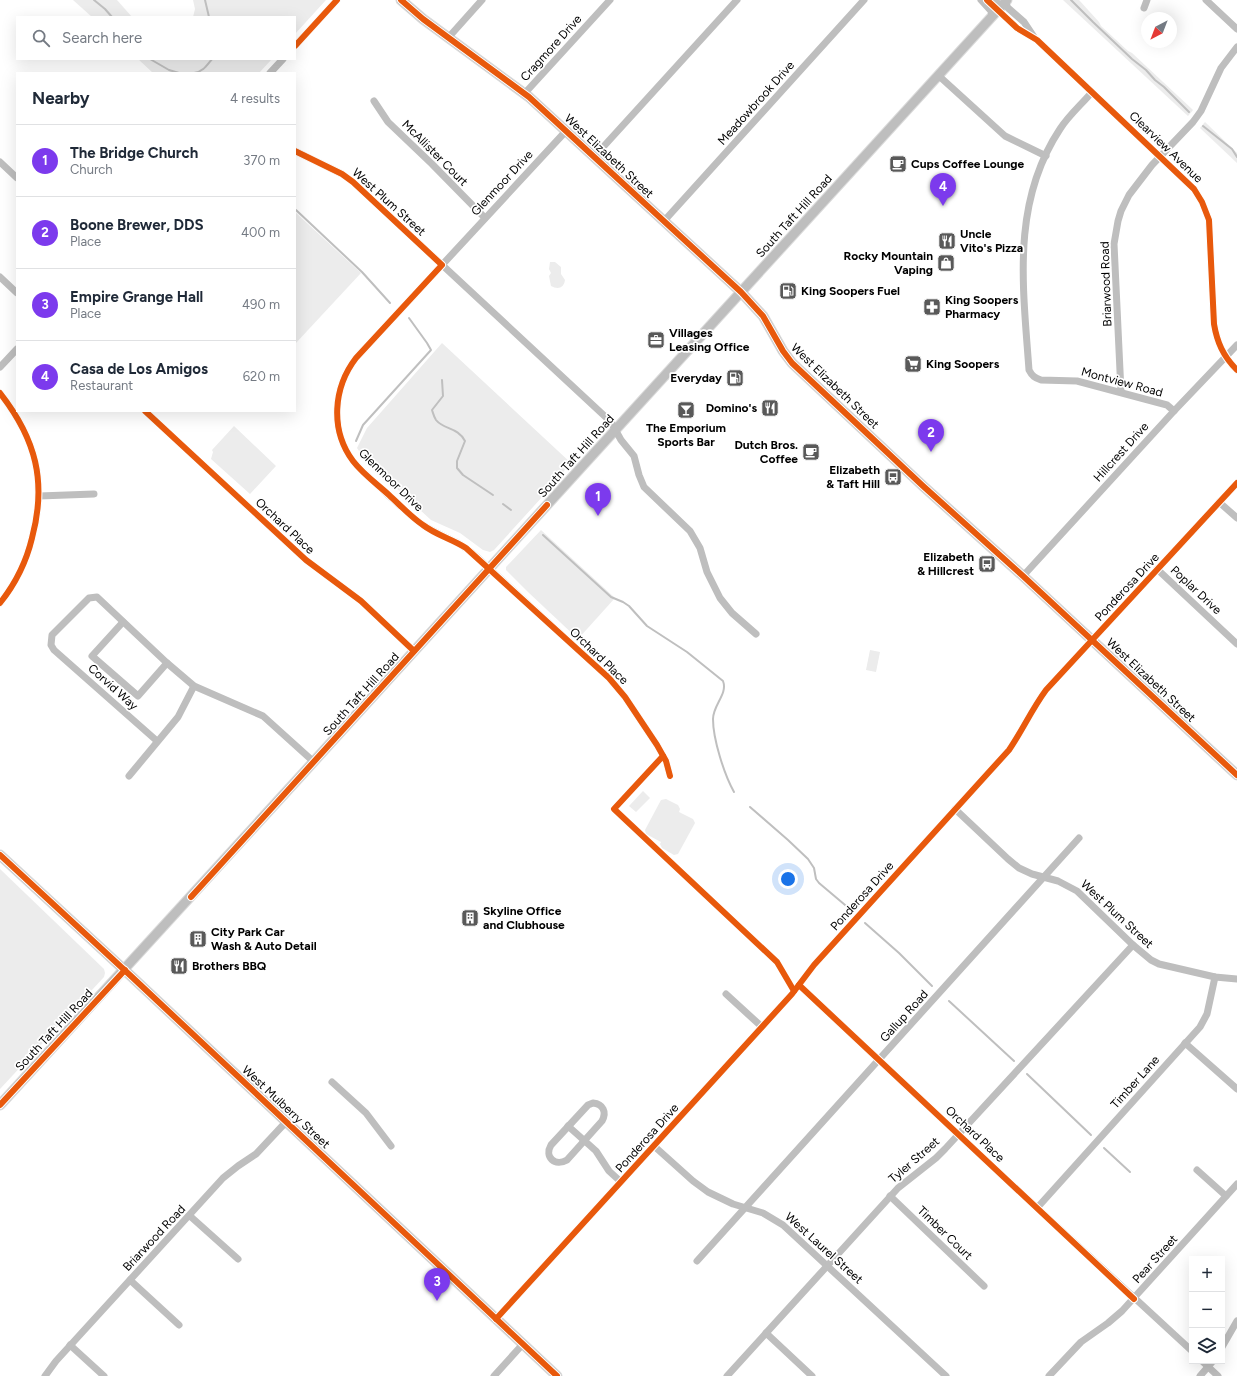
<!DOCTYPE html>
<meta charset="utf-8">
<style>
:root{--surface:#fff;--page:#f6f6f7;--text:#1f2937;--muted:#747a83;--line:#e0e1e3;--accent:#7c3aed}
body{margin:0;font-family:Figtree,sans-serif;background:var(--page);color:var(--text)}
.controls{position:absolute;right:12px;bottom:12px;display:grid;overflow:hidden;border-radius:0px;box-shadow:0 4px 16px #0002}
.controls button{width:36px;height:36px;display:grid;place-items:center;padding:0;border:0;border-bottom:1px solid var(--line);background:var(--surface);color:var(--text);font:20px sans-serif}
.compass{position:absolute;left:1141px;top:12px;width:36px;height:36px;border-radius:50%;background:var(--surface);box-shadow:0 4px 16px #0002;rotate:222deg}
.you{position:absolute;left:788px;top:879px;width:14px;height:14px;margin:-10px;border:3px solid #fff;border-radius:50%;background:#1a73e8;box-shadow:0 0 0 6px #1a73e833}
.badge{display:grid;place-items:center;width:26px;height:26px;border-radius:50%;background:var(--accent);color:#fff;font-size:13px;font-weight:700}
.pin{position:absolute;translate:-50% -33px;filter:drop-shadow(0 1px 2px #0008)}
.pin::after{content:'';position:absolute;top:21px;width:14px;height:12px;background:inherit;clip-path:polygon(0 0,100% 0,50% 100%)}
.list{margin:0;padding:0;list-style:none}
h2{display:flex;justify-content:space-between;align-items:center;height:52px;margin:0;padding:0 16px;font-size:17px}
h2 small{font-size:13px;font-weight:400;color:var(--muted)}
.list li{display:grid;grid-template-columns:26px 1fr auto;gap:12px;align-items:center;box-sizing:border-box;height:72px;padding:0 16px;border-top:1px solid var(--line)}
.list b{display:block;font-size:15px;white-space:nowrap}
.list p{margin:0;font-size:13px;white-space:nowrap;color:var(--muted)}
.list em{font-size:13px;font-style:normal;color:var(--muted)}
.icon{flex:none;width:22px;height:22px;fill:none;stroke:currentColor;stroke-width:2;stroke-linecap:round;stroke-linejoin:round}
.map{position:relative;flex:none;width:1237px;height:1376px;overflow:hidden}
.search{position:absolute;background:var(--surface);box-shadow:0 4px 16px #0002;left:16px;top:16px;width:280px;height:44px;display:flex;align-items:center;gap:10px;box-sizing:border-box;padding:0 14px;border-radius:0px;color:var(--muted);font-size:15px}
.panel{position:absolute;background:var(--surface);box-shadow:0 4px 16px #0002;left:16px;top:72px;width:280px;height:340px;border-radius:0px}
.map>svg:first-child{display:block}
.green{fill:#ececec}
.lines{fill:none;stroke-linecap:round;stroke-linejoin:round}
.stream{stroke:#bfbfbf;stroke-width:2}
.major-casing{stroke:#dbdbdb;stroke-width:11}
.minor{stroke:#bebebe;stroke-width:7}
.major{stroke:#bebebe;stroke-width:9}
.cycleway-casing{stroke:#fff;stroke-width:8}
.cycleway{stroke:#e8590c;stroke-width:6}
.labels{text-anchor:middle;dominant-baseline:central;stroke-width:3.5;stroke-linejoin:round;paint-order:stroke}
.street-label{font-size:12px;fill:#000;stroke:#fff}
.poi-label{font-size:12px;font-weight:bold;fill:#000;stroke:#fff;text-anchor:start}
</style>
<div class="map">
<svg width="1237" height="1376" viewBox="0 0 1237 1376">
<rect width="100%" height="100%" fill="#fff"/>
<!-- green -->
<g class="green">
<path d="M73,0H117L132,17H92Z"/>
<path d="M193,0H326L295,34V17H193L195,9Z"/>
<path d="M1063,0H1079L1099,22L1101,26L1128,51L1132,53L1193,110L1188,116Z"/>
<path d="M138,59H272L259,73H153Z"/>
<path d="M1205,122L1237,153V163L1200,128Z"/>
<path d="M295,212L361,273L295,344Z"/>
<path d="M550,262H555L561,267V274L565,280C564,288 558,290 551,286L549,276L551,273L549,269Z"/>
<path d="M442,343L571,463L565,469L563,474L494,550L490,552L483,550L460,533L431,520L395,487L383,472L372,467L366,461L357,448L367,428Z"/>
<path d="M234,426L276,466L250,494L211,459L213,452L212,450Z"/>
<path d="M541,530L615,598L578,639L528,592L506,570V567Z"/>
<path d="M870,650L880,652L876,672L866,670Z"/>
<path d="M643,791L650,798L636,812L629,806Z"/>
<path d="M666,799L678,805L680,809L679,812L693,819L695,823L678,854L674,855L662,848L660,844L661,842L646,834L645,830L661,800Z"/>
<path d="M0,869L104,969L105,973L104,977L0,1089Z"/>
</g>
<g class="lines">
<!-- stream -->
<g class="stream">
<path d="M94,0L105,9L112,17"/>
<path d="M205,0L209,17"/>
<path d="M1071,0L1093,22L1132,59L1146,70L1155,80L1164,87L1189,112"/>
<path d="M150,59L169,70L179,73"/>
<path d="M194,73C203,72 207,65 212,59"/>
<path d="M1203,126L1232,149L1237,157"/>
<path d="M296,210L362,272L390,303"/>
<path d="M442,380L443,396L432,410C433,413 434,417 436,420C444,430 458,427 465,441L457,461V468L463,475L493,495"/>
<path d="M356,441L363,425L431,350L427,343L409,318"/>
<path d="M503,504L511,510"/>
<path d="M543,535L611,597L623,602L629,606L647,626L687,652L723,681C728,694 713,705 713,719C713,739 724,774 734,792"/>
<path d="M750,807L788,840L808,859L814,868L816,879L819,883L851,910"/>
<path d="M865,923L899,953L932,986"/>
<path d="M949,1001L1014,1061"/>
<path d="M1027,1074L1091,1135"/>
<path d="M1104,1148L1130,1172"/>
</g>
<defs>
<g id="major">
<path d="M401,0L423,19L529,97L741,292L763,316L783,351L792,363L923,486L1023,576L1237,775"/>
<path d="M0,855L132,977L557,1376"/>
<path d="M0,1105C193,895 385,683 577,472C720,314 864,158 1007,0"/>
</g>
</defs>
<!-- major casing -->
<use href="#major" class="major-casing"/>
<!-- minor -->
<g class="minor">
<path d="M981,0L991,11L992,16"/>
<path d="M994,0L1001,6"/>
<path d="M1206,0L1237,29"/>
<path d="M1005,2L1008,8L1024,22L1034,37"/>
<path d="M1144,8L1147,0"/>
<path d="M998,10L1017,28L1037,40L1194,189L1202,202L1209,220L1214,324C1217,342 1223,356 1237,370"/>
<path d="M448,38L482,0"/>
<path d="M295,46L337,0"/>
<path d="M270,73L283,59"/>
<path d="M939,76L1005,136L1046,156"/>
<path d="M1092,92C1082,104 1069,115 1060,129C1011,203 1023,286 1029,370C1032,376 1035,378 1041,380L1077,381L1167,405L1174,411"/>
<path d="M525,93L610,0"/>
<path d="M374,101L388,122L432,164L485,218"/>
<path d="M566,131L356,358C333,388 330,430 353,461C363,473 377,484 388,495C400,505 410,516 423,525C433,532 444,536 456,542C464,546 471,552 478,558L609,678L625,697L657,745L666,761L670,776"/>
<path d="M295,151L342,174L353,182L611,422L621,440L634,456L639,475L644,487L690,531L700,548L707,572L720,598L732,613L756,634"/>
<path d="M594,157L737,0"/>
<path d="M0,162L17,178"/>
<path d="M664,221L864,0"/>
<path d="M0,277L17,293"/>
<path d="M0,367L17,349"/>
<path d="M1121,392L1114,244L1118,221L1121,211L1129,195L1152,165L1193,122L1201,111L1221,68L1237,47"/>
<path d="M0,393C36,439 47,482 32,538C26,563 16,583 0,603"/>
<path d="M145,411L306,560L361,601L414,651"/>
<path d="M39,496L94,494"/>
<path d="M1219,502L1237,518"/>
<path d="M1157,569L1237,644"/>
<path d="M1023,576L1174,411L1237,345"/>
<path d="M123,622L92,656L138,696L167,663"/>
<path d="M157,741L54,650L51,645L52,635L89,598L97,597L167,663L194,686L263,716L314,762"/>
<path d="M129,776L178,717L194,686"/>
<path d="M955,809L1008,859L1019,868L1032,874L1058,881L1077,891L1133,945L1151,960L1159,964L1215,977L1237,979"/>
<path d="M799,985L1037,1208L1192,1351"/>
<path d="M726,994L762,1027"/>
<path d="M1185,1043L1237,1089"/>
<path d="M332,1082L366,1113L391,1146"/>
<path d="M593,1103C603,1104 607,1112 602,1121L567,1160C555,1167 544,1157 551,1145L588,1105Z"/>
<path d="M568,1126L596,1151L609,1171L621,1182"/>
<path d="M654,1146L693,1181L708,1192L733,1204L763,1213L783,1225L946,1376"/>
<path d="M1197,1170L1226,1196"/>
<path d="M890,1196L984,1286"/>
<path d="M1037,1208L1200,1027L1207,1014L1215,977"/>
<path d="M190,1216L238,1259"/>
<path d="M697,1261L1079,838"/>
<path d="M130,1280L179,1325"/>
<path d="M496,1319L792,994L814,965L1009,750C1022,731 1032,709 1046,690L1237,483"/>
<path d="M766,1333L812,1376"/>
<path d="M70,1345L104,1376"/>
<path d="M1222,1347L1237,1321"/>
<path d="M1202,1361L1218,1376"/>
<path d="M45,1376L56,1361L223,1178L238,1166L256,1154L286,1122"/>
<path d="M494,1376L523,1344"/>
<path d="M727,1376L828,1265L898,1188L936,1158L945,1149L1133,945"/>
<path d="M1049,1376L1081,1342L1108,1323L1122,1311L1237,1184"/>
<path d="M1200,1376L1213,1361"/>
</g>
<!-- major -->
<use href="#major" class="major"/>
<defs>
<g id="cycleway">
<path d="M401,0L423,19L529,97L741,292L763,316L783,351L792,363L923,486L1023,576L1237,775"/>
<path d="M987,0L1017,28L1037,40L1194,189L1202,202L1209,220L1214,324C1217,342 1223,356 1237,370"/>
<path d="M295,46L337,0"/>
<path d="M295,151L342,174L353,182L442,265L356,358C333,388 330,430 353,461C363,474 377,484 389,495C400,505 411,517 423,525C436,535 452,539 466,548L609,678L625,697L657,745L666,761L670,776"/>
<path d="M0,393C36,439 47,482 32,538C26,563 16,583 0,603"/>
<path d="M145,411L306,560L361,601L414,651"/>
<path d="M663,756L614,809L777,962L794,991"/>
<path d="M0,855L132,977L557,1376"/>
<path d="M191,897L547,505"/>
<path d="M799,985L1134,1299"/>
<path d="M0,1105L125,970"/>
<path d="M496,1319L792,994L814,965L1009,750C1022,731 1032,709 1046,690L1237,483"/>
</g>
</defs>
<!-- cycleway casing -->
<use href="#cycleway" class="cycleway-casing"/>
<!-- cycleway -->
<use href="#cycleway" class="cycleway"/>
</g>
<!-- icons -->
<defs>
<symbol id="cafe-square" viewBox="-11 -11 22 22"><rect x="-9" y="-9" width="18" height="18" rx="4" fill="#595959" stroke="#fff"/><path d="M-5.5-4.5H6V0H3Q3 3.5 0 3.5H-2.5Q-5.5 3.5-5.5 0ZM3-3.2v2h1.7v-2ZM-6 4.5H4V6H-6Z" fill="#fff"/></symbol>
<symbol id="restaurant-square" viewBox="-11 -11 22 22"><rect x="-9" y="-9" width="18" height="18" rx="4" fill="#595959" stroke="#fff"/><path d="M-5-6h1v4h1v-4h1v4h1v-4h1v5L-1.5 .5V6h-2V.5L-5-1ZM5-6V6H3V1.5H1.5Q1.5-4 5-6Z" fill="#fff"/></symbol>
<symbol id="shop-square" viewBox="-11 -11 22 22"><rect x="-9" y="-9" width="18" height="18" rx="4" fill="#595959" stroke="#fff"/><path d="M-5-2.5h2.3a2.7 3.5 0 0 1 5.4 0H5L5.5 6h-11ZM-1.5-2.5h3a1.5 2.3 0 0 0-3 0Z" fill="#fff"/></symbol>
<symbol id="fuel-square" viewBox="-11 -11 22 22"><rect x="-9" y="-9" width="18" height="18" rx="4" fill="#595959" stroke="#fff"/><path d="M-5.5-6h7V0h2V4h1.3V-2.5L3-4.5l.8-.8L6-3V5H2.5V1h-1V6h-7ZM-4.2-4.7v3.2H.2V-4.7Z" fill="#fff"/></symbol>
<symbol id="pharmacy-square" viewBox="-11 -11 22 22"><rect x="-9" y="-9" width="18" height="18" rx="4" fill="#595959" stroke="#fff"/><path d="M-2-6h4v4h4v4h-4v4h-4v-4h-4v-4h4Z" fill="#fff"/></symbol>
<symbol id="office-square" viewBox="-11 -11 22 22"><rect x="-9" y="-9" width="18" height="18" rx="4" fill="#595959" stroke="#fff"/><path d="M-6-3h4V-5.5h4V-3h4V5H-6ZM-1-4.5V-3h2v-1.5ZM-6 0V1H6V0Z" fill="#fff"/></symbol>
<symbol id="supermarket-square" viewBox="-11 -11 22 22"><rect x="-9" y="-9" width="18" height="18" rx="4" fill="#595959" stroke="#fff"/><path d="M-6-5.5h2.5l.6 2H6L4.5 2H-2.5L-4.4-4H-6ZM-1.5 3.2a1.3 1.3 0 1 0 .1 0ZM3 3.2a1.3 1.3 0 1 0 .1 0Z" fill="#fff"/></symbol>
<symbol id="bar-square" viewBox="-11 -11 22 22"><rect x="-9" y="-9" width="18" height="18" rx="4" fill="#595959" stroke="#fff"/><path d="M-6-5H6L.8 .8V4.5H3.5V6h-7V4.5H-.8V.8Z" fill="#fff"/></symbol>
<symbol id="bus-square" viewBox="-11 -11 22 22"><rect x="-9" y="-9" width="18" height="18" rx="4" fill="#595959" stroke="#fff"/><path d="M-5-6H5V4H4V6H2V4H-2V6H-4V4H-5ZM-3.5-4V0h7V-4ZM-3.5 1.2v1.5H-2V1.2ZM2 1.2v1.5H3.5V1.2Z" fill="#fff"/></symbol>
<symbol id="building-square" viewBox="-11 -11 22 22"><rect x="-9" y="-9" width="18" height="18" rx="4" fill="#595959" stroke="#fff"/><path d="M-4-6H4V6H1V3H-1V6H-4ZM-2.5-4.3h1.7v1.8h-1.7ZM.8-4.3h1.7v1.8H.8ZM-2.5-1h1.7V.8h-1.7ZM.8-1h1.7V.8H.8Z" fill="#fff"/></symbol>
</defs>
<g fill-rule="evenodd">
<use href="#cafe-square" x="888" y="154" width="20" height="20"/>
<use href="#restaurant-square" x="937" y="231" width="20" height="20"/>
<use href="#shop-square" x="936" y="253" width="20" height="20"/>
<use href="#fuel-square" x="778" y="281" width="20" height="20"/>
<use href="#pharmacy-square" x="922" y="297" width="20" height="20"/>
<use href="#office-square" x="646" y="330" width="20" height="20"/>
<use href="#supermarket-square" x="903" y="354" width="20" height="20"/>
<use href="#fuel-square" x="725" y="368" width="20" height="20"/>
<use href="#restaurant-square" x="760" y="398" width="20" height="20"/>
<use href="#bar-square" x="676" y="400" width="20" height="20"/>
<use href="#cafe-square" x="801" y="442" width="20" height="20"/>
<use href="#bus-square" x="883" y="467" width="20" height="20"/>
<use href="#bus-square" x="977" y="554" width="20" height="20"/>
<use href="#building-square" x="460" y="908" width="20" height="20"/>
<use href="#building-square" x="188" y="929" width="20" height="20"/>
<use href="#restaurant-square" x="169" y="956" width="20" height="20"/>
</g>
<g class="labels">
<!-- street labels -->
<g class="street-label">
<text transform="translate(551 48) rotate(-48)">Cragmore Drive</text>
<text transform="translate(756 103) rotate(-48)">Meadowbrook Drive</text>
<text transform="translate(1166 147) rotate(44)">Clearview Avenue</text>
<text transform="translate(435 153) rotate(45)">McAllister Court</text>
<text transform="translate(609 156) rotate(43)">West Elizabeth Street</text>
<text transform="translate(502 183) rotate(-47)">Glenmoor Drive</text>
<text transform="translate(389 202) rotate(42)">West Plum Street</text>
<text transform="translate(794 216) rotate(-48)">South Taft Hill Road</text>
<text transform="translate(1106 284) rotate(-92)">Briarwood Road</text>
<text transform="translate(1122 382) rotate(15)">Montview Road</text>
<text transform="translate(835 386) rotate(44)">West Elizabeth Street</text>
<text transform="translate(1121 452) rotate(-48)">Hillcrest Drive</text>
<text transform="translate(576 456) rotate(-48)">South Taft Hill Road</text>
<text transform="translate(391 480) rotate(44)">Glenmoor Drive</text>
<text transform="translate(285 526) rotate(43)">Orchard Place</text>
<text transform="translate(1127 587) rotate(-47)">Ponderosa Drive</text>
<text transform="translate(1196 590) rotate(43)">Poplar Drive</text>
<text transform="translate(599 656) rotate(44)">Orchard Place</text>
<text transform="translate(1151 680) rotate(43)">West Elizabeth Street</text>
<text transform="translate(113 687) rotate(42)">Corvid Way</text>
<text transform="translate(361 694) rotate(-48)">South Taft Hill Road</text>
<text transform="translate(862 896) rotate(-48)">Ponderosa Drive</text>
<text transform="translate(1117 914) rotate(43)">West Plum Street</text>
<text transform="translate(904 1016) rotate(-48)">Gallup Road</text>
<text transform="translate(54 1030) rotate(-47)">South Taft Hill Road</text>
<text transform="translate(1135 1082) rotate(-48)">Timber Lane</text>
<text transform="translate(286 1107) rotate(43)">West Mulberry Street</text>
<text transform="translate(975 1134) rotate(43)">Orchard Place</text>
<text transform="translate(647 1138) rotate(-48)">Ponderosa Drive</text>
<text transform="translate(914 1160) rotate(-41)">Tyler Street</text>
<text transform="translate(945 1233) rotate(44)">Timber Court</text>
<text transform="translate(154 1238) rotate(-47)">Briarwood Road</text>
<text transform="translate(824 1248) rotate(42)">West Laurel Street</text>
<text transform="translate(1155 1259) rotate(-48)">Pear Street</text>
</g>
<!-- poi labels -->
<g class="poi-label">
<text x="911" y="164">Cups Coffee Lounge</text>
<text x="960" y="234">Uncle<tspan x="960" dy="14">Vito's Pizza</tspan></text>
<text x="933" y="256" text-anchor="end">Rocky Mountain<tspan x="933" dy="14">Vaping</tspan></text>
<text x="801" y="291">King Soopers Fuel</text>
<text x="945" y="300">King Soopers<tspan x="945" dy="14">Pharmacy</tspan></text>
<text x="669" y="333">Villages<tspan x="669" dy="14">Leasing Office</tspan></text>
<text x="926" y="364">King Soopers</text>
<text x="722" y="378" text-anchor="end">Everyday</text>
<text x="757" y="408" text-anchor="end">Domino's</text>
<text x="686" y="428" text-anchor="middle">The Emporium<tspan x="686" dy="14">Sports Bar</tspan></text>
<text x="798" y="445" text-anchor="end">Dutch Bros.<tspan x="798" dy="14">Coffee</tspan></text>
<text x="880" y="470" text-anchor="end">Elizabeth<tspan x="880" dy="14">&amp; Taft Hill</tspan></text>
<text x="974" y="557" text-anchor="end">Elizabeth<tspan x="974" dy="14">&amp; Hillcrest</tspan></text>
<text x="483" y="911">Skyline Office<tspan x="483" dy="14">and Clubhouse</tspan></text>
<text x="211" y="932">City Park Car<tspan x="211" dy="14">Wash &amp; Auto Detail</tspan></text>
<text x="192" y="966">Brothers BBQ</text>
</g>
</g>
</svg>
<div class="controls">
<button>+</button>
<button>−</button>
<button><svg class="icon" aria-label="layers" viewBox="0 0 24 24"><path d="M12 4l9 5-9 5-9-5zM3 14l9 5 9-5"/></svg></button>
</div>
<svg class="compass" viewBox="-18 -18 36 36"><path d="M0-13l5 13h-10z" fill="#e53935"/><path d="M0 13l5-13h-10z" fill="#747a83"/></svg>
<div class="you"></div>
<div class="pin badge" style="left:598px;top:516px">1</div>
<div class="pin badge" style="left:931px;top:452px">2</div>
<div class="pin badge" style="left:437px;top:1301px">3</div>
<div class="pin badge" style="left:943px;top:206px">4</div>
<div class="search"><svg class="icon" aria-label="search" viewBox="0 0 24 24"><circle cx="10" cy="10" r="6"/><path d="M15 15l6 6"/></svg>Search here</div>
<section class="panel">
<h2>Nearby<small>4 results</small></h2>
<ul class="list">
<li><span class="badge">1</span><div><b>The Bridge Church</b><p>Church</p></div><em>370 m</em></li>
<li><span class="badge">2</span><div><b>Boone Brewer, DDS</b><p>Place</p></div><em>400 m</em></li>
<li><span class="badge">3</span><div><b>Empire Grange Hall</b><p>Place</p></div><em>490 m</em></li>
<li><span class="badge">4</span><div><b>Casa de Los Amigos</b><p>Restaurant</p></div><em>620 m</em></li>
</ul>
</section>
</div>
